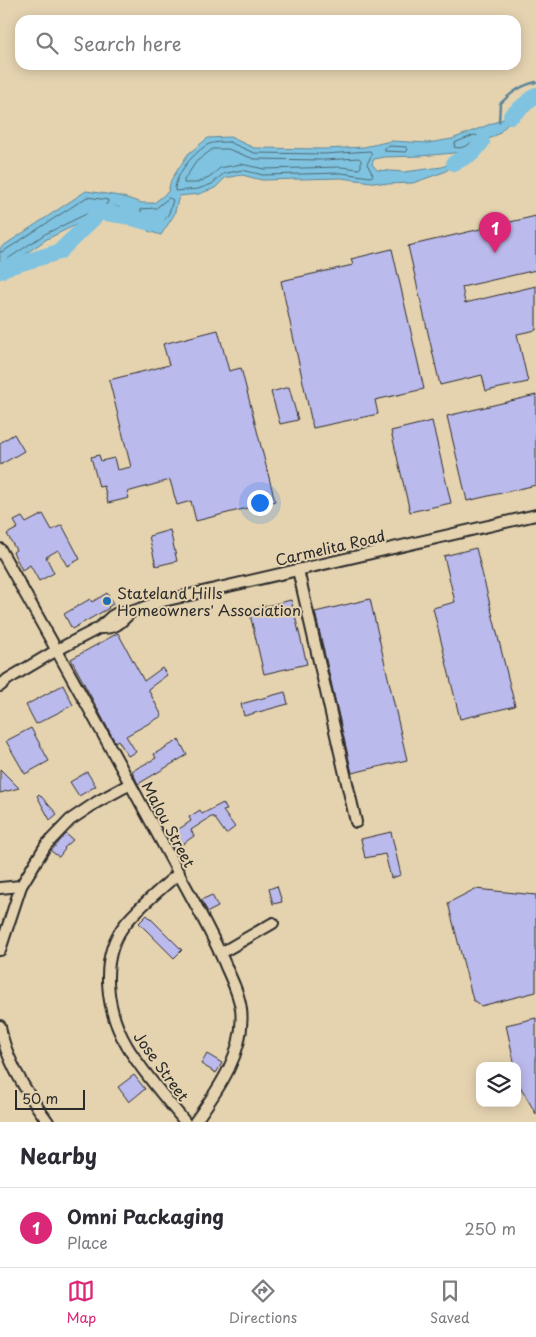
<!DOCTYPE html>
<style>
:root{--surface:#fff;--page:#f2f2f3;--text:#2b2b33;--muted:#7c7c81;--line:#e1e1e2;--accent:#db2777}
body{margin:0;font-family:"Playpen Sans",sans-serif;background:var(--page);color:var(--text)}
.controls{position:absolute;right:15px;bottom:15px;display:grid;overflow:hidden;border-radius:10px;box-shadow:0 2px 12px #0003}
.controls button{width:45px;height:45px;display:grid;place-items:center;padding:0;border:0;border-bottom:1px solid var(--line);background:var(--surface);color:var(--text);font:25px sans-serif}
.scale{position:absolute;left:15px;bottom:12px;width:70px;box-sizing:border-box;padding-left:5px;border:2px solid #2b2b2b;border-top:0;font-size:14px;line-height:18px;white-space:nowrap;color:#2b2b2b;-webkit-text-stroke:4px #e5d3b0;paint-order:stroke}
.you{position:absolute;left:259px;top:502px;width:18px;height:18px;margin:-12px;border:4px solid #fff;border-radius:50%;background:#1a73e8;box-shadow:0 0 0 8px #1a73e833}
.badge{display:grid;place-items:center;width:32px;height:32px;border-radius:50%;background:var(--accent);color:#fff;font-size:16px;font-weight:700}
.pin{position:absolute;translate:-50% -41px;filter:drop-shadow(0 1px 2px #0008)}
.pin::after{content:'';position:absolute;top:26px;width:18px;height:15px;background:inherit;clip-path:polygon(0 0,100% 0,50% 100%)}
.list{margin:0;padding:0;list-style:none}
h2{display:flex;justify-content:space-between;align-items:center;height:65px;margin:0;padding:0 20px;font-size:21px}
h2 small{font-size:16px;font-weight:400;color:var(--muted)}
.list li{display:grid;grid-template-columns:32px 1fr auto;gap:15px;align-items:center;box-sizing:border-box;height:80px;padding:0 20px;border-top:1px solid var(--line)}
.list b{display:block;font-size:19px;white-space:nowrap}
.list p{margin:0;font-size:16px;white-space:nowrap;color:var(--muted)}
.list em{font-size:16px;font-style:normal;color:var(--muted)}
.icon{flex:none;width:28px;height:28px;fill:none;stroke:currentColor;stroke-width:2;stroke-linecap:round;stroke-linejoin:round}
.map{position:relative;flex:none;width:536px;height:1122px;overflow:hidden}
.search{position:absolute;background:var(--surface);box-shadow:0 2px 12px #0003;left:15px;right:15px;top:15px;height:55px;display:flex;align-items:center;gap:12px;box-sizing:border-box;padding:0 18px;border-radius:15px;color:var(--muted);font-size:19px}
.sheet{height:145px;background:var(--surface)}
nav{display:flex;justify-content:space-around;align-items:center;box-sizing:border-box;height:70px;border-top:1px solid var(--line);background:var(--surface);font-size:14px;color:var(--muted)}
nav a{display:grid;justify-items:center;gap:2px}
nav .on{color:var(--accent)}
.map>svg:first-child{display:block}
.water{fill:#7fc3e0;stroke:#5d8698}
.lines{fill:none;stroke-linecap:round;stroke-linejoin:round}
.shore{stroke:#4d6873;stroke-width:1}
.stream{stroke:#5d8698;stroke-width:2.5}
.river{stroke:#7fc3e0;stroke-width:16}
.building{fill:#bbbaec;stroke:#2b2b2b}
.street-casing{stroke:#2b2b2b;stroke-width:14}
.street{stroke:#e5d3b0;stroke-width:10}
.poi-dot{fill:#1f6fb2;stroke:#e5d3b0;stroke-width:2}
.labels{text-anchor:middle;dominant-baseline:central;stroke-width:4;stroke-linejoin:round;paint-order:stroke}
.street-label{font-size:15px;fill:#2b2b2b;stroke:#e5d3b0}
.poi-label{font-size:15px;fill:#2b2b2b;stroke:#e5d3b0;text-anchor:start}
</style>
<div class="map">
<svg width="536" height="1122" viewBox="0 0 536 1122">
<rect width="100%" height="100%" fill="#e5d3b0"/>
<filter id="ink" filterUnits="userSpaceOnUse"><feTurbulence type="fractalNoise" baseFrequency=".02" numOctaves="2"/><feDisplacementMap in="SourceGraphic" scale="10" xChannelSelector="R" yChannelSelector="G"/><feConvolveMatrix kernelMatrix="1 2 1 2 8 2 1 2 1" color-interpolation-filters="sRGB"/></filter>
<g filter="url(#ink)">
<!-- water -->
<path class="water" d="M536,95L498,134L465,152L420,156L384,157L374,159L372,164L377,170L404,172L442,167L473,153L444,172L413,183L387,184L341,178L262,180L242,175L225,178L215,188L199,194L179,196L174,215L161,235L148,231C137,215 133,210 114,206L47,239L0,271V248L86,191L120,196L142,203H154L168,192L171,180L188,154L208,138L230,137L254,148L324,149L364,147L391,141L428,143L452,139L506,118Z"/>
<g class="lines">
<!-- shore -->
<g class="shore">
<path d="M475,135L478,136L477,139C470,144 462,150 454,147L455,143Z"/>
<path d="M229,142L254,153L324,154L370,151L372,154L367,164L373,175L371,177L341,173L263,175L242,170L223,174L212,184L198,189L175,191C174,175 195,151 209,144C214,142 223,142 229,142Z"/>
<path d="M391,146L406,147L408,150L406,152L385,151V148Z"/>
<path d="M213,149H228L254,159L324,160L359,158L361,160V167L359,169L341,167L264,169L241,164L220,168L209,178L196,183H184V180L196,162Z"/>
<path d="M169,198L173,200L169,213L159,228L151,227L141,212V209L156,208Z"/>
<path d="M0,252L4,251L87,197L108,200L107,204L45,234L0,264"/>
</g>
<!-- stream -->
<path class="stream" d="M499,122L500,104C512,92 520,86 536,82"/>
<!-- river -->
<g class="river">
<path d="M511,116L536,95"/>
<path d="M454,163L473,153L482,142"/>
<path d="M0,271L4,268L59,252L100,212L125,216L154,224L157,218"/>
</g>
</g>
<!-- building -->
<g class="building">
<path d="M536,216V270L462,287L465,303L536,286V330L517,334L528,382L486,391L482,375L440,385L408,246Z"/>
<path d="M392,249L424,389L375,400L378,414L313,428L281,281L353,265L351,259Z"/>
<path d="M218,330L229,371L241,368L275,501L196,521L191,501L177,505L170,480L127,492L129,498L108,503L104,486L99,487L91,457L99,455L101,461L114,458L117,470L131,467L109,380L169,365L163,344Z"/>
<path d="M289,387L298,420L280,424L271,392Z"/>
<path d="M536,395V485L467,501L447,416Z"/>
<path d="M432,421L451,503L410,512L391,431Z"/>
<path d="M14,434L24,451L0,465V443Z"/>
<path d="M43,514L52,530L62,525L80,559L67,566L58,550L46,557L54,573L39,581L30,565L22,570L13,552L16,550L7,534L18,528L14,521L22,517L26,523Z"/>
<path d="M170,530L177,561L156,566L149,536Z"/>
<path d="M476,548L515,706L460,719L433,608L455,602L444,556Z"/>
<path d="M107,593L113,604L108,607L109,608L72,629L64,614L90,599L92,602Z"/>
<path d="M370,599L407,760L352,773L315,612Z"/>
<path d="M291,600L307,664L264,674L249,610Z"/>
<path d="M118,633L144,681L162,668L167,675L148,689L162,716L126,736L136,752L128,756L118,740L115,742L71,659Z"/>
<path d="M63,685L73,705L36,724L26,705Z"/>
<path d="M285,692L288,704L244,716L241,704Z"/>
<path d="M31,728L49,761L25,774L6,741Z"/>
<path d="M179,740L187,755L138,784L132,771L156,758L154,754Z"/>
<path d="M0,769L19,788L0,793Z"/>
<path d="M87,772L96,786L79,796L70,782Z"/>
<path d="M39,794L57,814L50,820L37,796Z"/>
<path d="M223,803L227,810L223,811L235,827L226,834L214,817H211L191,830L194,836L174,850L167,837L191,821L189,817L200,810L202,814Z"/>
<path d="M391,832L401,875L391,878L385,854L365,858L361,839Z"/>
<path d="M66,834L73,840L64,848L65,849L59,857L51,851Z"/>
<path d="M277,886L282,902L273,904L269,889Z"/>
<path d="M475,889L536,895V992L481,1006L473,1000L448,903Z"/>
<path d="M212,895L218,907L208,912L201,900Z"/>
<path d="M147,915L182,950L174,958L139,923Z"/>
<path d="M536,1018V1114L520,1086L517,1066H515L506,1025Z"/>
<path d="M207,1054L222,1063L216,1073L201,1064Z"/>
<path d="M134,1075L145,1089L129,1102L118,1087Z"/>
</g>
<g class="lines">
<defs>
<g id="street">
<path d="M0,549C58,652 116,757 172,861C191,897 212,932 227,969C233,982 239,995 241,1009C246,1051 218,1090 195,1122"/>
<path d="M298,570L356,822"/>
<path d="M99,628C117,628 119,624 131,612"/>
<path d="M0,686L8,679L57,650L99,628L112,616L119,612H131L159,602L536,515"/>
<path d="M179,873C161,889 141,905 126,923C98,957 106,1011 127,1046C143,1073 165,1097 185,1122"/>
<path d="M0,888L21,886"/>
<path d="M0,950L21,886L46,845L70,820L97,802L130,784"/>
<path d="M221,953L273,923"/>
<path d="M0,1026C5,1060 28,1095 48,1122"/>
</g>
</defs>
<!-- street casing -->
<use href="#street" class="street-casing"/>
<!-- street -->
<use href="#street" class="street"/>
</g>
</g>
<!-- markers -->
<circle class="poi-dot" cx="107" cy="601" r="5"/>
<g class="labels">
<!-- street labels -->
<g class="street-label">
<text transform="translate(330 547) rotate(-13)">Carmelita Road</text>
<text transform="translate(169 824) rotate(62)">Malou Street</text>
<text transform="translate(162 1066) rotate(54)">Jose Street</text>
</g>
<!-- poi labels -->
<g class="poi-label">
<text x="117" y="592">Stateland Hills<tspan x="117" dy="17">Homeowners' Association</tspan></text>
</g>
</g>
</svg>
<div class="controls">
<button><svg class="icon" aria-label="layers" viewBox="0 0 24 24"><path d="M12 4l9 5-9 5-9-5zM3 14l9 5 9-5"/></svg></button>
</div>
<div class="scale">50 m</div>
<div class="you"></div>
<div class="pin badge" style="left:495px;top:253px">1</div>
<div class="search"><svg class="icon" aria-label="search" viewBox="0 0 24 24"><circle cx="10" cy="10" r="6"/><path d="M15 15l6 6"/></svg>Search here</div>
</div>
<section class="sheet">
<h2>Nearby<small></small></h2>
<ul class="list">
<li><span class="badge">1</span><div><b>Omni Packaging</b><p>Place</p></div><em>250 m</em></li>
</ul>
</section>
<nav>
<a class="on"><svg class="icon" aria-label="map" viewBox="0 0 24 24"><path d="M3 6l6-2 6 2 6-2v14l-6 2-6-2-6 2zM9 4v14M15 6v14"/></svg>Map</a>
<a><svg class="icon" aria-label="directions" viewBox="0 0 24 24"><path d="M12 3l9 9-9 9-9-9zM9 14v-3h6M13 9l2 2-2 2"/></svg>Directions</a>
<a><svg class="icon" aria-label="saved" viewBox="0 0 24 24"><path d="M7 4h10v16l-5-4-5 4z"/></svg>Saved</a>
</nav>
